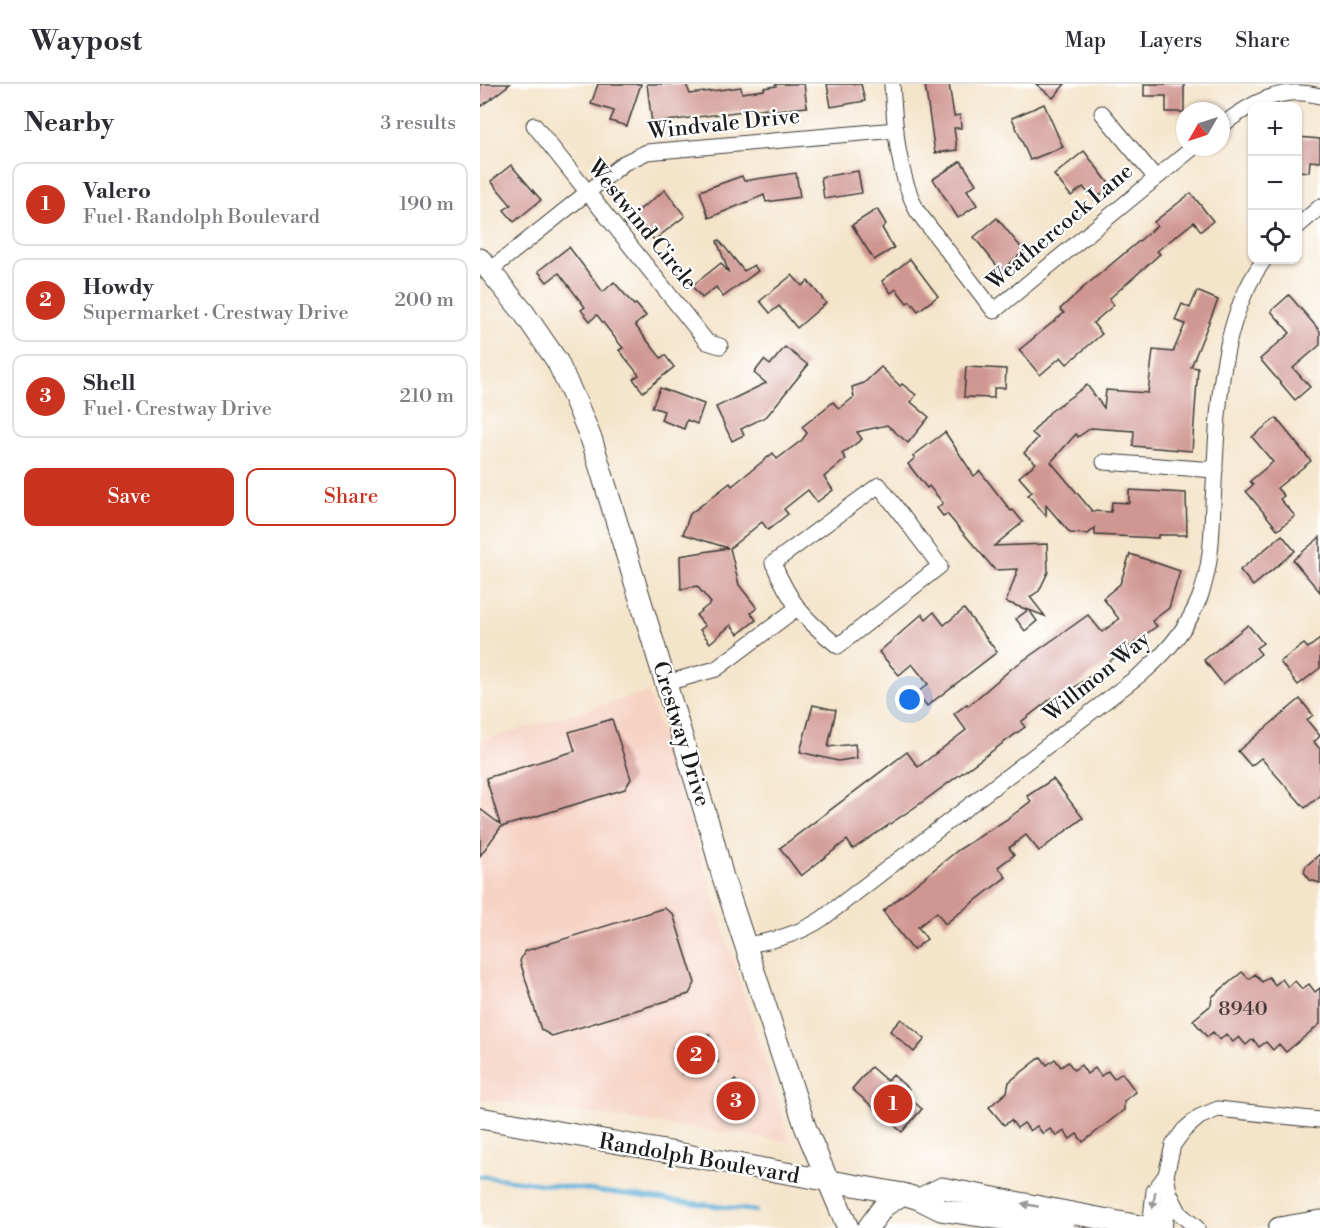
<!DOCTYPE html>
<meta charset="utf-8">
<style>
:root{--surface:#fff;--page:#f7f7f7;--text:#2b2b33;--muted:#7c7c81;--line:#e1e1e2;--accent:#c8321e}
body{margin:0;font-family:"Libre Bodoni",serif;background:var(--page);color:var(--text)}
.controls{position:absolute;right:18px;top:18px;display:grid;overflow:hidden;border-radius:12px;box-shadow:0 2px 4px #0004}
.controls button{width:54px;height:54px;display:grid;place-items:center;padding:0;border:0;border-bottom:2px solid var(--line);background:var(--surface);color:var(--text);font:30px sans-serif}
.compass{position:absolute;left:696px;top:18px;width:54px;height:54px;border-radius:50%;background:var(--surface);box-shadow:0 2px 4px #0004;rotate:231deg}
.you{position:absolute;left:430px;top:616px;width:21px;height:21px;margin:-15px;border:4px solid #fff;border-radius:50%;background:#1a73e8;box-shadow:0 0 0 9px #1a73e833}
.badge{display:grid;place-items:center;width:39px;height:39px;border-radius:50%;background:var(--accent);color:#fff;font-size:20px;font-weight:700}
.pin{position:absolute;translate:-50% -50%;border:3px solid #fff;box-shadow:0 2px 6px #0006}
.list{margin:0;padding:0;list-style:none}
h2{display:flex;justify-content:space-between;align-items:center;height:78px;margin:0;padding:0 24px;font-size:26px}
h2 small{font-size:20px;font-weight:400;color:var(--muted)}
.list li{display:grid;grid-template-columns:39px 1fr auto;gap:18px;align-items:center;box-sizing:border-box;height:84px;margin:0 12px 12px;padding:0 12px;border:2px solid var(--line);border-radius:12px}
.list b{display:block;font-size:22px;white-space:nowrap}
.list p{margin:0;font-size:20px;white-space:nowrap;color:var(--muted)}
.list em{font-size:20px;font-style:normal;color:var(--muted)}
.actions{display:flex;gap:12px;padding:18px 24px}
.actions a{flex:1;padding:14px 0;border:2px solid var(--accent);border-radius:12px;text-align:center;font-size:21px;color:var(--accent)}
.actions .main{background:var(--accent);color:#fff}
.icon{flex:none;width:33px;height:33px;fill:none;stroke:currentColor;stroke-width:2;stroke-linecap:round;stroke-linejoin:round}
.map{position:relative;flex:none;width:840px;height:1144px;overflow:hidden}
header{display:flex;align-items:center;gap:36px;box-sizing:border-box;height:84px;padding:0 30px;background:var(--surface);border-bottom:2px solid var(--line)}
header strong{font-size:28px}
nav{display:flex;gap:33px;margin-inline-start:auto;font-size:21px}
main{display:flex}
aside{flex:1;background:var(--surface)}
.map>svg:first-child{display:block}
.built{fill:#f6d2c3}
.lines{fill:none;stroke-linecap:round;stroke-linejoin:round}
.stream{stroke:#5aabd5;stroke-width:4.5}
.building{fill:#d09792}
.minor-casing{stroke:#3c3a36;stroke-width:17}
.secondary-casing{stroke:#3c3a36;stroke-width:23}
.minor{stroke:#fff;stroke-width:15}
.secondary{stroke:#fff;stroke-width:21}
.oneway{fill:#999}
.labels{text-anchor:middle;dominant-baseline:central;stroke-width:4.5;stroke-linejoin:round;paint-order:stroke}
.number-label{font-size:20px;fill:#493b3a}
.street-label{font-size:22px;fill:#1c1c1c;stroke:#fff}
</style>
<header>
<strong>Waypost</strong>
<nav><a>Map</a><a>Layers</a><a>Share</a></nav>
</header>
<main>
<aside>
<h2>Nearby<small>3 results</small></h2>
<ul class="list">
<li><span class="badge">1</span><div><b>Valero</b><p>Fuel · Randolph Boulevard</p></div><em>190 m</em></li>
<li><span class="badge">2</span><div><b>Howdy</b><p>Supermarket · Crestway Drive</p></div><em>200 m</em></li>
<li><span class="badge">3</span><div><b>Shell</b><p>Fuel · Crestway Drive</p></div><em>210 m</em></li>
</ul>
<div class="actions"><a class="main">Save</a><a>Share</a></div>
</aside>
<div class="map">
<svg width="840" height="1144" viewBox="0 0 840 1144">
<rect width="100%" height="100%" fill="#fff"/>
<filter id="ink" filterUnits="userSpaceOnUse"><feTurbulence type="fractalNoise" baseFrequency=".0167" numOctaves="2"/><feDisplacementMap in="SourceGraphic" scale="12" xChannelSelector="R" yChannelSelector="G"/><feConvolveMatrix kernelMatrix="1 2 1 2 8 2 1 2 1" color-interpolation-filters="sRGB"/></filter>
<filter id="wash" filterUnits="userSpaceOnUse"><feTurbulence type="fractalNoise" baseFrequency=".008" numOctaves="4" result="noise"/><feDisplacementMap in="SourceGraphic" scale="24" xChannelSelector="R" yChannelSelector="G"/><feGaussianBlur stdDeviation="1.35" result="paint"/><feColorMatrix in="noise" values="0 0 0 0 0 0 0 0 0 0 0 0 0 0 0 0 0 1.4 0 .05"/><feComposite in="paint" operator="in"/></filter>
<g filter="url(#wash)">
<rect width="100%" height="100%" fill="#f4e4ca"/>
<!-- built -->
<path class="built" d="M168,608L311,1058L0,1015V657Z"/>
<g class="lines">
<!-- stream -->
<path class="stream" d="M0,1092L276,1127"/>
</g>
<g id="blocks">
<!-- building -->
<g class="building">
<path d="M0,0H30L0,23Z"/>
<path d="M118,0H161L147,42L130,37L134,27L111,20Z"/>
<path d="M167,0H206L210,10L261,3L262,9L284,6V4L296,2V0H324L327,23L286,27V24L172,39Z"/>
<path d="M347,0H381L385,17L351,23Z"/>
<path d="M445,0H469L474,32L480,31L481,44H474L477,66L455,69Z"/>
<path d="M556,0H585L573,14Z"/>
<path d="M664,0H704V28H686V12H664Z"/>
<path d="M564,20L583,63L550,76L532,34Z"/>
<path d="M818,53L840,55V78L830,77L829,88L818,87Z"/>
<path d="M604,67L631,102L614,116L603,103L591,112L574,91Z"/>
<path d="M481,77L496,100L487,106L497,121L478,134L453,95Z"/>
<path d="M31,81L61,116L34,138L24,126L31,121L11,97Z"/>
<path d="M378,87L382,109L344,115L341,93Z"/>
<path d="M316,89L320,113L286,118L284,111L229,134L220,107L262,92L264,97Z"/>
<path d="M185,106L205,132L174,156L154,130Z"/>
<path d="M711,109L733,137L721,147L714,138L677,167L680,170L629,215L634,221L613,239L622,250L587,280L581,273L560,291L539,266L584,229L580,225L604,203L677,142L674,138Z"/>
<path d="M397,125L406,140L402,144L414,164L394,176L372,141Z"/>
<path d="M517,134L544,167L521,187L494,153Z"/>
<path d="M239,156L264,187L274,181L278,187L243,213L236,203L222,214L212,202L241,179L249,189L237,157Z"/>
<path d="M89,163L123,208L134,198L154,221L156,220L166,232L155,241L181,274L185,271L194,283L163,308L153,295L159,291L139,266L143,264L117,231L110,237L101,226L105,223L79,189L67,198L58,187Z"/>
<path d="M430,175L458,212L438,227L430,217L427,219L416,205L411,209L402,197Z"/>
<path d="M312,191L322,202L328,197L346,219L317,244L299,222L290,229L280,217Z"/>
<path d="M717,207L738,216L711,283L718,284L712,367L653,362L654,347L611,344L598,353L596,350L571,378L612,427L631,428L632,418L649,419V406L706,409L707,451H678V454L615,451V444L608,450L590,449L566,421V432L548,411L552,408L539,393L556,379L544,369L558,354L552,349L570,328L607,301L624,324L626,306L668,309L673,266L693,268L705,240L695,236L702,220L710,224Z"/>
<path d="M809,211L840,247V261L813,284L830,303L815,316L780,275L810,249L791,227Z"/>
<path d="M305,263L328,281L287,332L261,345L264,351L252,357L236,323L286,299L274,289L284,276L290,281Z"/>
<path d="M401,283L420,302L422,300L436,311L431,318L449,333L428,359L407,341L377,348L382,355L362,370L366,375L344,393L353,406L337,418L328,406L304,425L308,430L288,446L282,438L250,464L259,501L277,524L271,529L276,536L258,550L251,541L230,559L220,546L225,542L216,531L231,519L217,502L201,505L200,472L248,464L203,450L210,430L250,399L252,402L293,369L297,375L322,356L327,349L322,343L353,318L359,325L374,313L372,303L384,299Z"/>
<path d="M486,283L526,285L525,304H514V314L484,313Z"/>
<path d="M180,304L224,320L217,340L207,336L204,345L181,336L184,327L172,323Z"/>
<path d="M796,334L831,377L797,404L804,412L800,415L815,432L798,446L766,407L773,401L770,397L793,378L772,353Z"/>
<path d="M465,348L494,392L500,387L531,427L533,426L543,438L514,462L567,460L568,488L559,507L550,513L565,532L549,526L557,537L545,547L536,535L548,526L526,518L538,485L515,486L467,430L463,432L457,424L463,419L449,402L447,404L428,380L435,374L433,372Z"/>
<path d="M802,451L815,467L773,502L760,486Z"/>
<path d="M840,453V508L813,476Z"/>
<path d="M650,470L700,487L689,524L672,537L677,542L575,618L572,614L541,638L545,643L441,719L373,765L367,756L321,792L300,764L427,668L438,683L486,646L474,630L487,620L488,622L531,585L594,541L608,531L622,548L639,535L623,514L640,500Z"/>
<path d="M484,525L517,568L447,622L437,609L448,600L432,580L419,591L399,568L442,530L446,535L454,528L464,541Z"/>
<path d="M768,541L783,559L776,564L781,570L743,600L724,576Z"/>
<path d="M840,555V584L818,601L800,578L824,560L828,564Z"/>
<path d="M820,615L833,631L827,636L840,652L834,658L840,665V712L825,724L781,674L771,682L758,667Z"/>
<path d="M333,621L356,626L348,663L375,660L377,674L358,677L320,668Z"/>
<path d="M132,635L151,695L145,705L21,743L0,772V725L20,740L6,694L95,667L89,648Z"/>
<path d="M573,695L603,734L559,767L546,751L529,764L534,771L518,783L526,793L465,840L457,828L438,843L447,855L433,866L403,827L478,766L529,734L551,717L547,712Z"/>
<path d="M840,770V799L830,796L824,788L826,782Z"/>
<path d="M184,824L193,830L215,899L209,910L72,952L61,946L40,877L45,867Z"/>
<path d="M762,888L769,895L775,890L782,898L789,893L795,901L802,895L808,903L815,897L822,905L829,900L835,908L840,904V940L806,968L799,960L793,966L786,958L779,963L773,955L766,961L759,953L753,958L746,950L740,956L733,948L727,953L713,936L731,921L732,913Z"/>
<path d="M421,935L445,955L434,968L410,947Z"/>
<path d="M229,951L238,978L202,990L193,964Z"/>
<path d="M561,973L567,981L575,975L581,983L588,978L594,986L601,981L607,990L615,984L621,992L628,987L634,995L642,989L656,1008L644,1017V1026L603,1058L597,1050L590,1055L584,1047L577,1052L570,1045L563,1050L557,1042L550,1047L544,1039L537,1044L531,1036L524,1041L509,1023L527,1008L529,998Z"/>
<path d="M391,983L407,997L413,991L429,1005L425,1010L442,1025L422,1048L372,1005Z"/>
<path d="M255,996L268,1009L270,1021L258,1034L238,1014Z"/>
</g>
</g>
</g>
<g filter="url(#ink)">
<use href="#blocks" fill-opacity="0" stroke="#3c3a36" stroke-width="1.5"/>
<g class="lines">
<defs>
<g id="minor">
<path d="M412,0C415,44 417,87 437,127L514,227L714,63"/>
<path d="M622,29L675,93"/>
<path d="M54,41L227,258L240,262"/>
<path d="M741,42C771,19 802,1 840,12"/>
<path d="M818,142L840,123"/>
<path d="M9,187L144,79L167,68L416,46"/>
<path d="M624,378L735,386"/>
<path d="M399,401L460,482L358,562C323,534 311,520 293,479Z"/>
<path d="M186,599L236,585L317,524"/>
<path d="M266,861C294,857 320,850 343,834L666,586C689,566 708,543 720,513C731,483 732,451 733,418C738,339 736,241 784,176"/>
<path d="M689,1108L700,1130L717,1144"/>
<path d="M670,1144L674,1107L686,1091"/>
<path d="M684,1144L689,1108L686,1091L693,1061L704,1046L719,1033L738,1025L840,1036"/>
</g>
<g id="secondary">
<path d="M0,175L44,229L77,277L96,318L112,357L231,748L242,790L326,1045L368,1144"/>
<path d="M0,1034L423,1110L439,1115L461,1126L583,1144"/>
<path d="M439,1115L462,1104L670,1144"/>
<path d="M388,1144L404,1122L423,1110"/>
<path d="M799,1144L840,1137"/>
</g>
</defs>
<!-- minor casing -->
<use href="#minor" class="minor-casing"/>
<!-- secondary casing -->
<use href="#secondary" class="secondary-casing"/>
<!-- minor -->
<use href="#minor" class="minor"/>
<!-- secondary -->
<use href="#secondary" class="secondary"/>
</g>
<!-- one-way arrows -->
<defs><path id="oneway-solid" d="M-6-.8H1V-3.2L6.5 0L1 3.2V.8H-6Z" transform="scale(1.5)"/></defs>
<g class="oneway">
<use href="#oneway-solid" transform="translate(674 1116) rotate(99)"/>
<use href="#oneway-solid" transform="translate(550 1121) rotate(-169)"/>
</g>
</g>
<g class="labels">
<!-- number labels -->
<g class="number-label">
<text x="763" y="925">8940</text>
</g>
<!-- street labels -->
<g class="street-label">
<text transform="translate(244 40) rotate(-6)">Windvale Drive</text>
<text transform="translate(162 141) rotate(51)">Westwind Circle</text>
<text transform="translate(580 143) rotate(-40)">Weathercock Lane</text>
<text transform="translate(617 593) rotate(-39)">Willmon Way</text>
<text transform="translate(201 650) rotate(73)">Crestway Drive</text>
<text transform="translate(219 1075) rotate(10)">Randolph Boulevard</text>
</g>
</g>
</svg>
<div class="controls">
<button>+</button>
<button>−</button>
<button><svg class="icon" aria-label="locate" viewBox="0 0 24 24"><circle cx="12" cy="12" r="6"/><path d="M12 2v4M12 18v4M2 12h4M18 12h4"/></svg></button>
</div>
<svg class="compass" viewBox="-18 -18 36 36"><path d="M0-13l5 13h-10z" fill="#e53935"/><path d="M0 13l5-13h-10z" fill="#7c7c81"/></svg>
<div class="you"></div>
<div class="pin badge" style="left:413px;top:1020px">1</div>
<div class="pin badge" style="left:216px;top:971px">2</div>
<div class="pin badge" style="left:256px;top:1017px">3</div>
</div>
</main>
